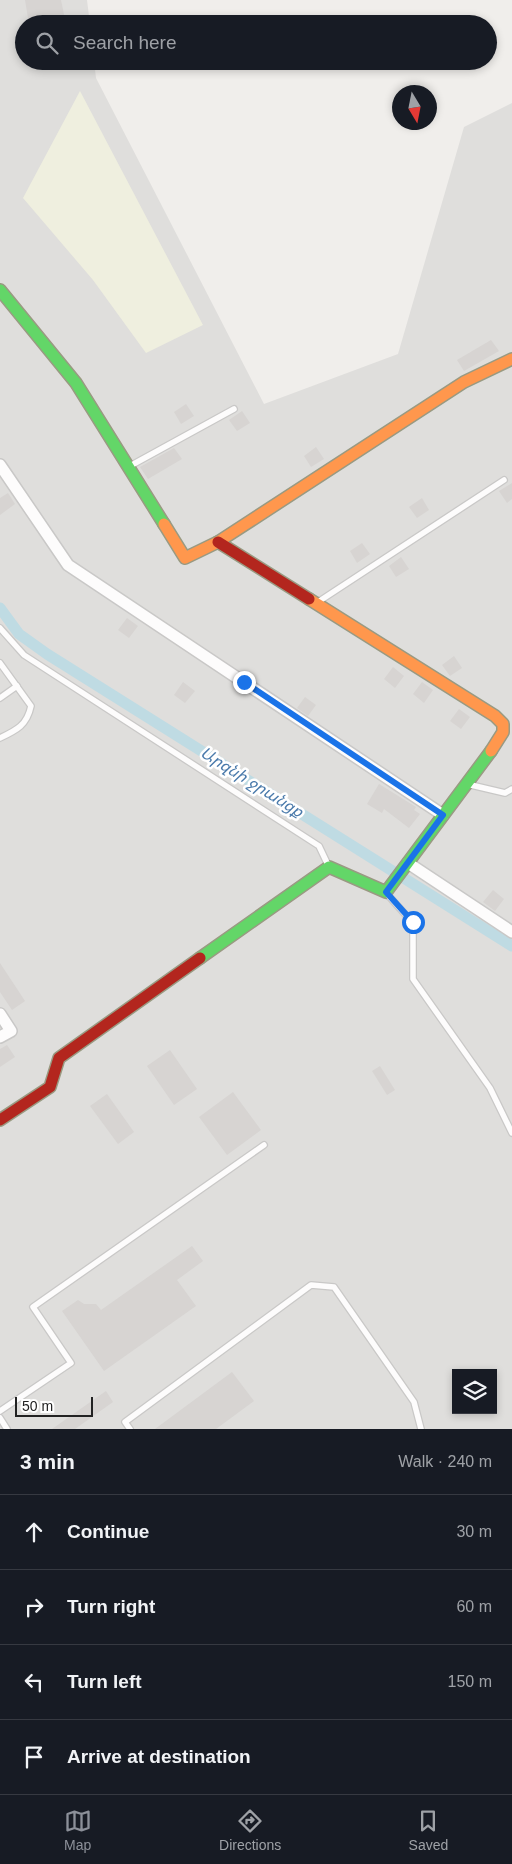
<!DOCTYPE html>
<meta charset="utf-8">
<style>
:root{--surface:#171b24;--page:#242831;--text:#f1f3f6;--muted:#9ea1a6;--line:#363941;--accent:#8c9099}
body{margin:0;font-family:Helvetica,"Noto Sans Armenian",sans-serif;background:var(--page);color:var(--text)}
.controls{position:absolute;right:15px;bottom:15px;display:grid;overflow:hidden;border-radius:0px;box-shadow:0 2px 8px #0003}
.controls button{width:45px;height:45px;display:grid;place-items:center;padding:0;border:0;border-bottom:1px solid var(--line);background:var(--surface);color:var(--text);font:25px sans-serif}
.compass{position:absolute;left:392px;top:85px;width:45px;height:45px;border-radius:50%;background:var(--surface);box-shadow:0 2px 8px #0003;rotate:170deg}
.scale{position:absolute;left:15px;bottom:12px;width:78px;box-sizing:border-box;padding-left:5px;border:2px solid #222;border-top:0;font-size:14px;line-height:18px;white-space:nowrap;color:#222;-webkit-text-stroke:4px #fff;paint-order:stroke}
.stop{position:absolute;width:15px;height:15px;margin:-11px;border:4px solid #1a73e8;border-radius:50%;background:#fff}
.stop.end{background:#1a73e8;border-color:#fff;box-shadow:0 1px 5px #0008}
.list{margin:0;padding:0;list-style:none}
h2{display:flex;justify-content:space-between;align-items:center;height:65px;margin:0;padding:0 20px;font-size:21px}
h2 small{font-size:16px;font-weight:400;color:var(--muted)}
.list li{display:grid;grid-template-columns:32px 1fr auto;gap:15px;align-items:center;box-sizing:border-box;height:75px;padding:0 20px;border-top:1px solid var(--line)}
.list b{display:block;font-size:19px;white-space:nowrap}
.list em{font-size:16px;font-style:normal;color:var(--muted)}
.icon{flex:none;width:28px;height:28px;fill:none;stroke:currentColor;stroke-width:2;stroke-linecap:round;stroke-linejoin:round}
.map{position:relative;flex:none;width:512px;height:1429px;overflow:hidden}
.search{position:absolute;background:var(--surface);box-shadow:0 2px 8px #0003;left:15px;right:15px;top:15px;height:55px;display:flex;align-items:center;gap:12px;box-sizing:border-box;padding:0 18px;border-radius:28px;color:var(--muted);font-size:19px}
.sheet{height:365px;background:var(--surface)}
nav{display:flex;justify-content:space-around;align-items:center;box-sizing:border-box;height:70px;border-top:1px solid var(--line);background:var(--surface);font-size:14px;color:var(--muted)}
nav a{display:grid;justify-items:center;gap:2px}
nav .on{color:var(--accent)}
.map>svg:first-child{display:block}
.residential{fill:#dfdedc;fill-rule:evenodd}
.farmland{fill:#efefdf}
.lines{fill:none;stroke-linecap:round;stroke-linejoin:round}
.canal{stroke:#bfdbe3;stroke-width:11}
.building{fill:#d7d4d2}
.lane-casing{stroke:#c9c8c7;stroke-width:8}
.street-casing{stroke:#c9c8c7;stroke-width:14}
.fast-casing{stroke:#999a82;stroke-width:14}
.slow-casing{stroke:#999a82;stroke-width:14}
.jam-casing{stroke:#999a82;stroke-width:14}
.lane{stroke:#fdfcfc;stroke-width:5.5}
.street{stroke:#fdfcfc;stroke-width:11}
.fast{stroke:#63d668;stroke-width:11}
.slow{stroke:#ff974d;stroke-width:11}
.jam{stroke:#b3261e;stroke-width:11}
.route{stroke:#1a73e8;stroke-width:6}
.labels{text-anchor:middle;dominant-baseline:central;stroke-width:5;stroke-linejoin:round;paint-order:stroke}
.water-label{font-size:16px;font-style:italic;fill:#4a7aab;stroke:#fff}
</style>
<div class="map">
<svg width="512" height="1429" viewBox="0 0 512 1429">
<rect width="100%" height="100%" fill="#f0eeeb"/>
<!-- residential -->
<path class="residential" d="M0,0H87L90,24H24V61H94L96,78L264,404L398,354L464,127L512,103V1429H0ZM456,1373H493V1410H456Z"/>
<!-- farmland -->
<path class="farmland" d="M80,91L203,325L146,353L93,280L23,198Z"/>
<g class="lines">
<!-- canal -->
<path class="canal" d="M0,608L19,634L47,654L512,946"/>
</g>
<!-- building -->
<g class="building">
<path d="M25,0H61L66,24H29Z"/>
<path d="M491,340L499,351L464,371L457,360Z"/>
<path d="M186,404L194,416L181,424L174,412Z"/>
<path d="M242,411L250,423L237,431L229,420Z"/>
<path d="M316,447L324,459L311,467L304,456Z"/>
<path d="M174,448L182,459L148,479L140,467Z"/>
<path d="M512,483V499L507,503L499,491Z"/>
<path d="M8,493L15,504L0,515V498Z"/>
<path d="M422,498L429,510L417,518L409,507Z"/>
<path d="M362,543L370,554L357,563L350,551Z"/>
<path d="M401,557L409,569L396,577L389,566Z"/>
<path d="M127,618L138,626L129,638L118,630Z"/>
<path d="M454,656L462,668L450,676L442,665Z"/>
<path d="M393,667L404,676L395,688L384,679Z"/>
<path d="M183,682L195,691L185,703L174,695Z"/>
<path d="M422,682L433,690L424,703L413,694Z"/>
<path d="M305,697L316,705L308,716L297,708Z"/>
<path d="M459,709L470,717L461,729L450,721Z"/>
<path d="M379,784L416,807L414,810L420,814L409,828L384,809L382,813L367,804Z"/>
<path d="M493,890L504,899L495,911L483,902Z"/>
<path d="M0,963L25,1001L12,1010L0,992Z"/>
<path d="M7,1045L15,1057L0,1067V1049Z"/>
<path d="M170,1050L197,1089L174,1105L147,1066Z"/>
<path d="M380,1066L395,1090L387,1095L372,1071Z"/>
<path d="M233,1092L261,1130L227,1155L199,1117Z"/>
<path d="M107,1094L134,1132L118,1144L90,1106Z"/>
<path d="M192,1246L203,1261L177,1280L196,1306L104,1371L62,1311L78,1300L84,1304H96L101,1310Z"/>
<path d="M232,1372L254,1401L216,1429H155Z"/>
<path d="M106,1391L113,1402L75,1429H52Z"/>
</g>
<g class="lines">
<defs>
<g id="lane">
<path d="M130,466L234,409"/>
<path d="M318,602L504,480"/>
<path d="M0,628L24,655L319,846L328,865"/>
<path d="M0,663L31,706C27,725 17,730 0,738"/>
<path d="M0,698L17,686"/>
<path d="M471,785L505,793L512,789"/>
<path d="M387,894L413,923V979L490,1088L512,1133"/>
<path d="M0,1411L71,1363L33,1307L264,1145"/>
<path d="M0,1418L7,1429"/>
<path d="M130,1429L125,1422L311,1285L334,1287L414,1402L421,1429"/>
</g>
<g id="street">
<path d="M0,465L68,565L443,815"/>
<path d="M408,863L512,932"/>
<path d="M0,1014L11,1031L0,1037"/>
</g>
<g id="fast">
<path d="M0,290L76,383L164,524"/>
<path d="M200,958L329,867L386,892L491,751"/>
</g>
<g id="slow">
<path d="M164,524L185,558L218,542L464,382L512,359"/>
<path d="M309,599L495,716L503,724V732L491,751"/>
</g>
<g id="jam">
<path d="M218,542L309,599"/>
<path d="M0,1120L50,1087L59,1058L200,958"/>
</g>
</defs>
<!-- lane casing -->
<use href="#lane" class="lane-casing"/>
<!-- street casing -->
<use href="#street" class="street-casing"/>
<!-- fast casing -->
<use href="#fast" class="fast-casing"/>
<!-- slow casing -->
<use href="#slow" class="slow-casing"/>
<!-- jam casing -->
<use href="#jam" class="jam-casing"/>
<!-- lane -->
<use href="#lane" class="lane"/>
<!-- street -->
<use href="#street" class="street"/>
<!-- fast -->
<use href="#fast" class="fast"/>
<!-- slow -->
<use href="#slow" class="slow"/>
<!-- jam -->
<use href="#jam" class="jam"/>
</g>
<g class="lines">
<!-- route -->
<path class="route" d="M244,682L443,815L386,892L413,922"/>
</g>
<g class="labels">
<!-- water labels -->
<g class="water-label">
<text transform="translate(252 782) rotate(32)">Արզնի ջրանցք</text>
</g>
</g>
</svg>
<div class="controls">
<button><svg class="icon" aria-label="layers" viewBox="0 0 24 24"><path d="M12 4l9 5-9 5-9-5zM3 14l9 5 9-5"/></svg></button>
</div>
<svg class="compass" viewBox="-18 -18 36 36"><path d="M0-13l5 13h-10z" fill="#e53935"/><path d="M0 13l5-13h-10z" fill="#9ea1a6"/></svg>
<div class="scale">50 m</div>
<div class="stop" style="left:413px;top:922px"></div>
<div class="stop end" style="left:244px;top:682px"></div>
<div class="search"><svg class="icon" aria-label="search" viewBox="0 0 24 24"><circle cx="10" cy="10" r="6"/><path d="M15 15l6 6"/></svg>Search here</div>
</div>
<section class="sheet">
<h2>3 min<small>Walk · 240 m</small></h2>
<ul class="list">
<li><svg class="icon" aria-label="ahead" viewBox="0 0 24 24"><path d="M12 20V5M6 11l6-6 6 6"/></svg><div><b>Continue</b></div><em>30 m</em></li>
<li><svg class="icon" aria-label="right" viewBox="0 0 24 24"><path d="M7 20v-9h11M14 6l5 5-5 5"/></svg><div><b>Turn right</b></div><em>60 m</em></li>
<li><svg class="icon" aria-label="left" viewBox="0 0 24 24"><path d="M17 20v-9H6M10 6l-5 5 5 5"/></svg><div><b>Turn left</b></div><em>150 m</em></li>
<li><svg class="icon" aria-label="arrive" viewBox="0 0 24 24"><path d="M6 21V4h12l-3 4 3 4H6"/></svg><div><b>Arrive at destination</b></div></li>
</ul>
</section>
<nav>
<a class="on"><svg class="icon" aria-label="map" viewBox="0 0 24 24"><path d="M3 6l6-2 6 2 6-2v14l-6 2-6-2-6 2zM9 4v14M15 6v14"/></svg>Map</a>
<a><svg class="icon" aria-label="directions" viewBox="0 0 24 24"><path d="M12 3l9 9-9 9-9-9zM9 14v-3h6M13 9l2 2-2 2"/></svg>Directions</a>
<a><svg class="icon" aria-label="saved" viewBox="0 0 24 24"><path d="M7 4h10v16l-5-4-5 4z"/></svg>Saved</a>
</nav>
